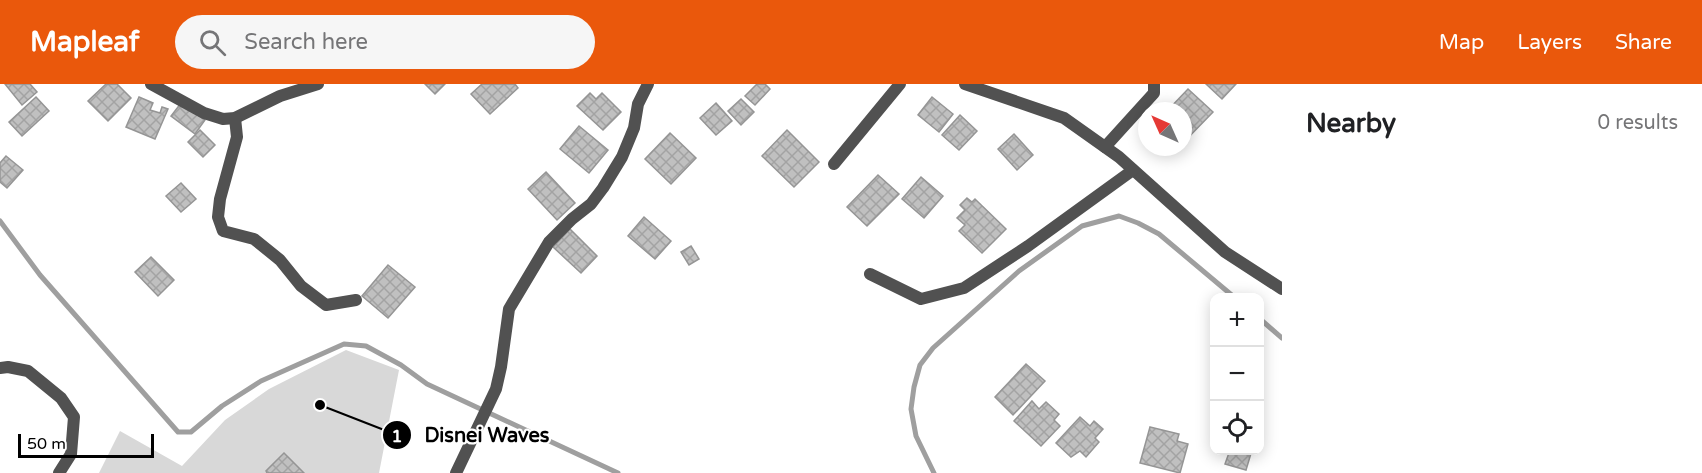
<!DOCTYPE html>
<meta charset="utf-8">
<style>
:root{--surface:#fff;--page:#f6f6f6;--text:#202124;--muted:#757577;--line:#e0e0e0;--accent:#ea580c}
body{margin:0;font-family:"Varela Round",sans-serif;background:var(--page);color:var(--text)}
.controls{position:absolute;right:18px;bottom:18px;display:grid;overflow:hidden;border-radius:12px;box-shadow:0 3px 15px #0003}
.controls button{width:54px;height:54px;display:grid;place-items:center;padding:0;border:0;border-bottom:2px solid var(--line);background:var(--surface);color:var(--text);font:30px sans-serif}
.compass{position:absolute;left:1138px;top:18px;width:54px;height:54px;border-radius:50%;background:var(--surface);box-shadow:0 3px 15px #0003;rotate:315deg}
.scale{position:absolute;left:18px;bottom:15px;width:136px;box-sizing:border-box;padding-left:6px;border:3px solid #000;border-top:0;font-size:16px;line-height:21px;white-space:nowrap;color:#000;-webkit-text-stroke:4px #fff;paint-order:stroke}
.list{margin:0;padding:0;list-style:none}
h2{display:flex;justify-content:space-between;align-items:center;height:78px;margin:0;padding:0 24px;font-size:26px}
h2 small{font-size:20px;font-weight:400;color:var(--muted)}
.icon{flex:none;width:33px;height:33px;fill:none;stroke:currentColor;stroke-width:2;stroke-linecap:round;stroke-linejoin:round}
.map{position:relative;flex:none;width:1282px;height:389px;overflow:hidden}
header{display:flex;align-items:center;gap:36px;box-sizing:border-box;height:84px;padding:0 30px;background:var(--accent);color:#fff}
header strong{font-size:28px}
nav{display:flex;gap:33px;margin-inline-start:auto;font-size:21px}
.search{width:420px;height:54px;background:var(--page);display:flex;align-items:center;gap:15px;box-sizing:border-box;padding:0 21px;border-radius:33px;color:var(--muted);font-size:22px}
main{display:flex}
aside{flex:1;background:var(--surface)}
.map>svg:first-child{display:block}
.green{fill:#d8d8d8}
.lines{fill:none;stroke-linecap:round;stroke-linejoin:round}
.stream{stroke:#9f9f9f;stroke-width:5}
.building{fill:url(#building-cross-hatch);stroke:#959595;stroke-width:1.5}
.street{stroke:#515151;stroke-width:12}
.leader{fill:none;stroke:#000;stroke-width:2}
.callout-dot{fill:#000;stroke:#fff;stroke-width:2}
.mark-label{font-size:18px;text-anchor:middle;font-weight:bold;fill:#fff}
.callout-label{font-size:20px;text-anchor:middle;font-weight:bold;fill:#000;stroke:#fff;stroke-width:4.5;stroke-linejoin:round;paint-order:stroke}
</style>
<header>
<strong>Mapleaf</strong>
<div class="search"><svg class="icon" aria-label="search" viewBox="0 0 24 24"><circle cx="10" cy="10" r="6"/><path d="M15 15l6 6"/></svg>Search here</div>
<nav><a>Map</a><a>Layers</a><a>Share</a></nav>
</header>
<main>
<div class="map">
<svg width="1282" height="389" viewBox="0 0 1282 389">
<defs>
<pattern id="building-cross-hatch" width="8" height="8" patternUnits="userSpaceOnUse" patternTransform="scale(1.5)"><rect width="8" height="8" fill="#c0c0c0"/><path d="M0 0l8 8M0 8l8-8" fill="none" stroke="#a3a3a3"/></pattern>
</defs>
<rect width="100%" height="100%" fill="#fff"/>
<!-- green -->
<path class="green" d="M346,266L399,286L379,389H99L120,347L182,382L225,336L269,305Z"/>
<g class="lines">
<!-- stream -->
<g class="stream">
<path d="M0,137L40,191L178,348H191L222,322L261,297L344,260L366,262L401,281L427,300L618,389"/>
<path d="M1260,235L1282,254"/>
<path d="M934,389L916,352L911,325L914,303L920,281L933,264L1019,187L1082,142L1119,132L1138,139L1159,150L1234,213"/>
</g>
</g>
<!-- building -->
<g class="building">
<path d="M5,0H30L37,8L22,21Z"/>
<path d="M106,0H117L131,14L108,37L88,17Z"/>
<path d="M425,0H445L435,10Z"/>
<path d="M482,0H515L518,4L490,30L471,10Z"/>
<path d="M757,0H765L770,5L755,21L745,12Z"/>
<path d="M1206,0H1236L1222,15Z"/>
<path d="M1188,5L1213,28L1183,59V27H1167Z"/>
<path d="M590,9L596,15L602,9L621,28L603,46L577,22Z"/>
<path d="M36,13L49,27L22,52L9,38Z"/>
<path d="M139,13L153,19L150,26L160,29L162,23L168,25L155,55L126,43Z"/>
<path d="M932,13L953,30L939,48L918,31Z"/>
<path d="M741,15L754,28L741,41L728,27Z"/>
<path d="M181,19L205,36L195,50L171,32Z"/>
<path d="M716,19L732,37L716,51L700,34Z"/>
<path d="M960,31L977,47L959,66L942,51Z"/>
<path d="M579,42L608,66L589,89L560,65Z"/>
<path d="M200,46L215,61L203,73L188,58Z"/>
<path d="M787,46L819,78L794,103L762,72Z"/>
<path d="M670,49L696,74L671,100L645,75Z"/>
<path d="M1014,50L1033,71L1017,86L998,65Z"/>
<path d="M6,72L23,86L7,104L0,98V79Z"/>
<path d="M546,88L575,119L557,136L528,105Z"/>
<path d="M878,91L899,110L867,142L847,123Z"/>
<path d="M921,93L943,112L924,134L902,115Z"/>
<path d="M181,99L196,115L181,128L166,112Z"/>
<path d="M967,114L972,118L975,115L1006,145L982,169L959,147L965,141L957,134L965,126L960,121Z"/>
<path d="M644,133L671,157L655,175L628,152Z"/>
<path d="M570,145L597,172L581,189L553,163Z"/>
<path d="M691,162L699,175L689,181L681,168Z"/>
<path d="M151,173L174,196L158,212L135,188Z"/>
<path d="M388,181L415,203L388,234L362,212Z"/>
<path d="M1026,280L1045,297L1013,331L995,313Z"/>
<path d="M1032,317L1039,325L1046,318L1059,330L1054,336L1060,342L1041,362L1014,337Z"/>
<path d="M1080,333L1090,342L1094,337L1103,345L1095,354L1099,358L1086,373L1080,367L1071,373L1056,359Z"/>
<path d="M1150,343L1179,350L1177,357L1188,360L1180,389L1140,379Z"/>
<path d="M1230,366H1252L1246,386L1225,380Z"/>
<path d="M284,369L304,389H267L266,387Z"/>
</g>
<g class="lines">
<!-- street -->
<g class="street">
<path d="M151,0L204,29L223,35L235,34L280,12L318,0"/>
<path d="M965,0L1064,34L1119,73L1225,168L1282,205"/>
<path d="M235,34L237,53L220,115L218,133L223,147L254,155L280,176L301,202L326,221L356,216"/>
<path d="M1105,63L1154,9V0"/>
<path d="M834,80L900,0"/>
<path d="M870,190L921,215L964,204L1028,162L1133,86"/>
<path d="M0,284L8,283L28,287L61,314L74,333L71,370L59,389"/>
<path d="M456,389L496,305L501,283L509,225L549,158L572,135L591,120L603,104L622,73L634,44L638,20L648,0"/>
</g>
</g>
<!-- callouts -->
<path class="leader" d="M320 321L397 351"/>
<g class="callout-dot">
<circle cx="320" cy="321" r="6"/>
<circle cx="397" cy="351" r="15"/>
</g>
<g class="mark-label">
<text x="397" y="358">1</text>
</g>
<g class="callout-label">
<text x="487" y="358">Disnei Waves</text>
</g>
</svg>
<div class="controls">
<button>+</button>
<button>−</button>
<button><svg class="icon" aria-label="locate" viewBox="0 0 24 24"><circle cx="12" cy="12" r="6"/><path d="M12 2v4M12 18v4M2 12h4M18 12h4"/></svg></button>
</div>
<svg class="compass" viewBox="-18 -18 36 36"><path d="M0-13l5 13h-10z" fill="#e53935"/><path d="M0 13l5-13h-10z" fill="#757577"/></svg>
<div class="scale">50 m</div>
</div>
<aside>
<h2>Nearby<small>0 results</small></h2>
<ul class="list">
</ul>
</aside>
</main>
